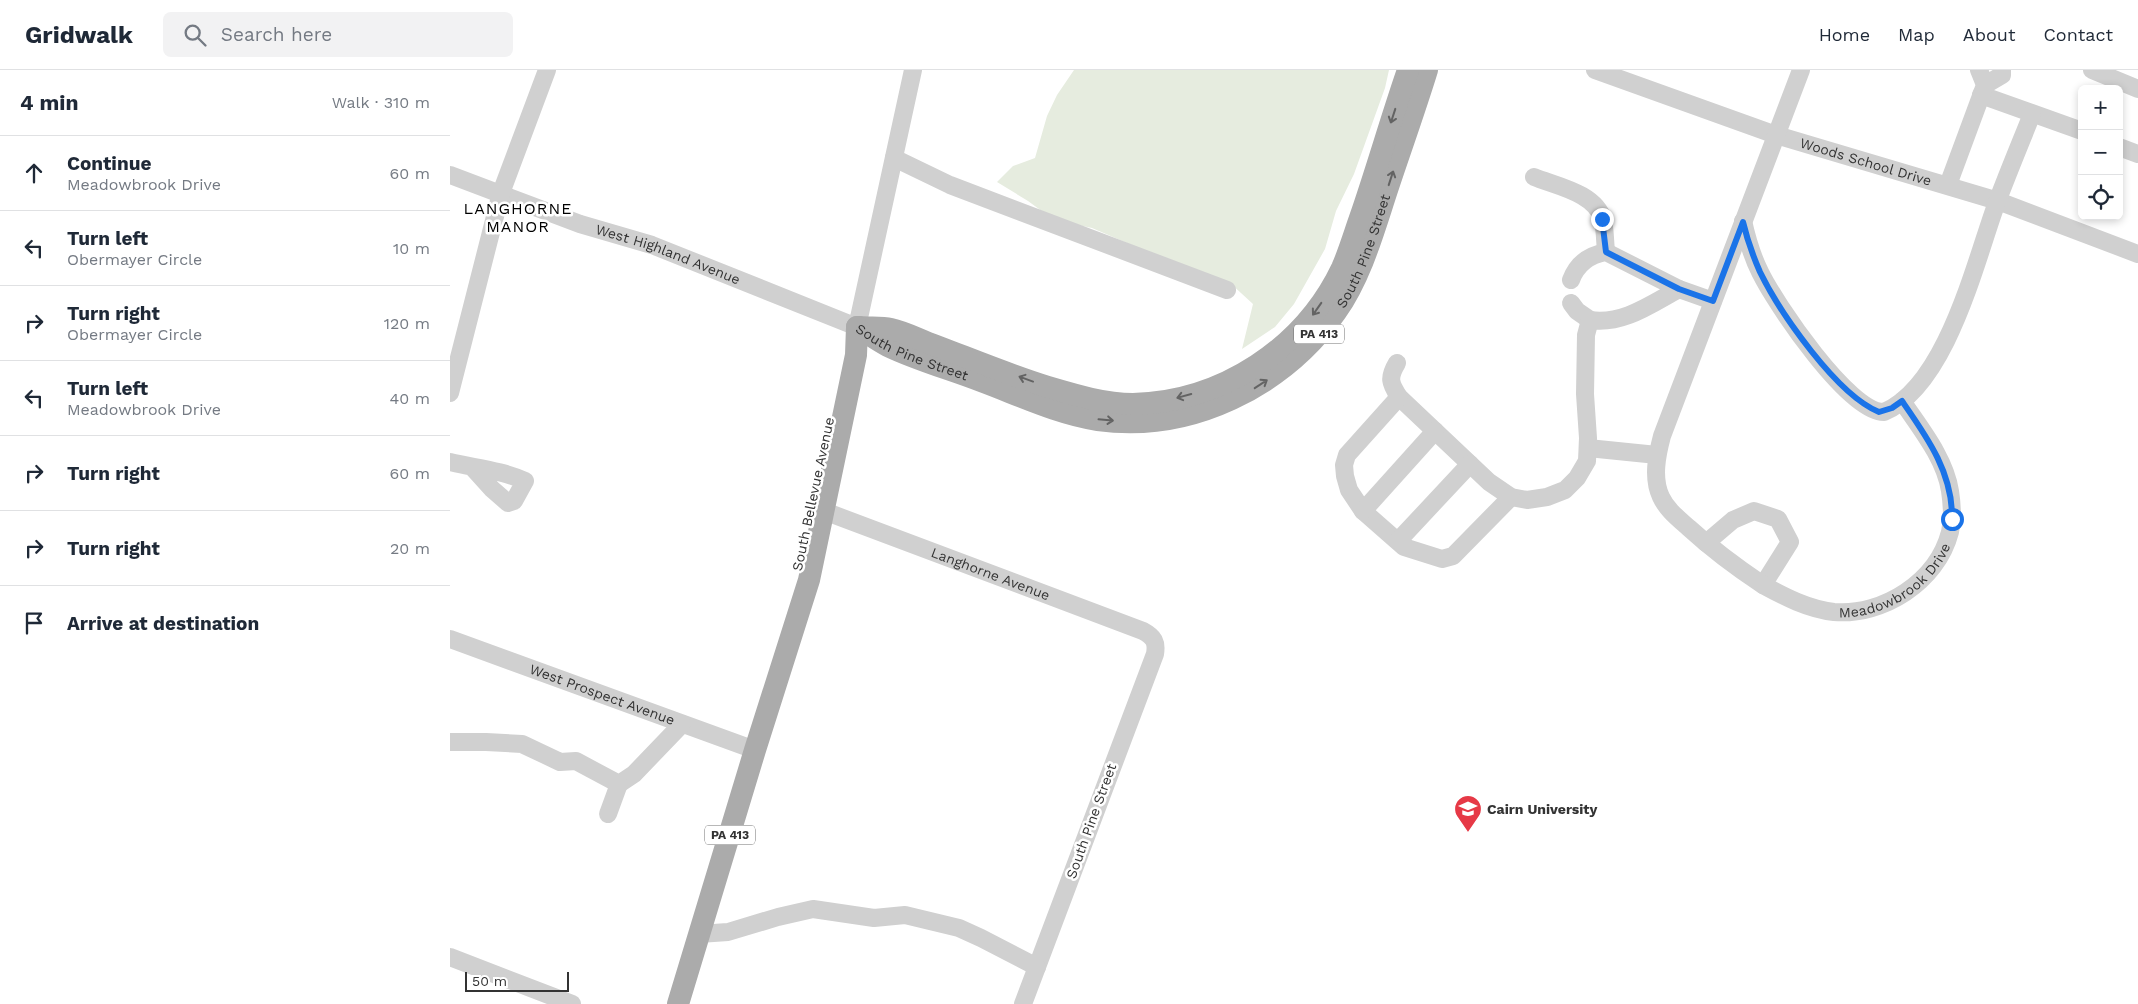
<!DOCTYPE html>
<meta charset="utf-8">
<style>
:root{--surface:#fff;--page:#f2f2f3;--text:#1f2937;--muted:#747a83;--line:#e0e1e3}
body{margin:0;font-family:"Work Sans",sans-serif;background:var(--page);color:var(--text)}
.controls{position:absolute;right:15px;top:15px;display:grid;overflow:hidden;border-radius:8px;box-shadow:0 2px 8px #0003}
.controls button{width:45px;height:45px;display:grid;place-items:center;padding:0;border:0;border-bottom:1px solid var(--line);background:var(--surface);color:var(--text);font:25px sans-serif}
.scale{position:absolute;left:15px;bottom:12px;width:104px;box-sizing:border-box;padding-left:5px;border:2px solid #333;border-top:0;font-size:14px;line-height:18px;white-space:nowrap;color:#333;-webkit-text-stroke:4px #fff;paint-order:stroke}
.stop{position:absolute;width:15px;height:15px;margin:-11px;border:4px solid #1a73e8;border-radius:50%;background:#fff}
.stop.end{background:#1a73e8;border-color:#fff;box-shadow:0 1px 5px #0008}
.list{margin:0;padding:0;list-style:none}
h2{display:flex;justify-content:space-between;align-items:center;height:65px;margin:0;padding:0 20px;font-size:21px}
h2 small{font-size:16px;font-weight:400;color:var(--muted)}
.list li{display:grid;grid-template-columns:32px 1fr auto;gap:15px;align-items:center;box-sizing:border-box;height:75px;padding:0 20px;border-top:1px solid var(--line)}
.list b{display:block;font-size:19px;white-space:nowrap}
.list p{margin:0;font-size:16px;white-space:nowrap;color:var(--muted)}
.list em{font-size:16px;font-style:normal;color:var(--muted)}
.icon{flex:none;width:28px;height:28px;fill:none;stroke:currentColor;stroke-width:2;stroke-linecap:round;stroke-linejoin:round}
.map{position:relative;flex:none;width:1688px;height:934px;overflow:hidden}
header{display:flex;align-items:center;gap:30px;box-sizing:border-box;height:70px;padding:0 25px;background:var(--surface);border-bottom:1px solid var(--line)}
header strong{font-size:24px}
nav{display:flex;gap:28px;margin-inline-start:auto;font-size:18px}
.search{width:350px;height:45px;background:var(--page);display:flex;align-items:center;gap:12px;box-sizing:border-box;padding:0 18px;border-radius:8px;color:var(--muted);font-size:19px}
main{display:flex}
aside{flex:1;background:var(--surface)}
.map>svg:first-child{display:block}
.green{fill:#e6ecdf}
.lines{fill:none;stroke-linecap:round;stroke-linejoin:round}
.minor{stroke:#d0d0d0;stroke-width:18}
.major{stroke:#ababab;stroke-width:22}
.oneway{stroke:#636363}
.route{stroke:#1a73e8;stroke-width:6}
.labels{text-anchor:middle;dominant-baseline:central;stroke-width:5;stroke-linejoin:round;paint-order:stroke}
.shield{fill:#fff;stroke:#707070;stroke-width:1}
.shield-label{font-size:12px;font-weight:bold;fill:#333}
.street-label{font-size:14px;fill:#333;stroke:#fff}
.poi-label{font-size:14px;font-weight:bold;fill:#333;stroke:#fff;text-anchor:start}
.quarter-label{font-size:16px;letter-spacing:1px;fill:#000;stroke:#fff}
</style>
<header>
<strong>Gridwalk</strong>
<div class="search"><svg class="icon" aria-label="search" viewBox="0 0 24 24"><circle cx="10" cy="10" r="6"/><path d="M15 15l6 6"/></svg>Search here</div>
<nav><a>Home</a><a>Map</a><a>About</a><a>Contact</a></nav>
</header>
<main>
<aside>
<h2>4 min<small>Walk · 310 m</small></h2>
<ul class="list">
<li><svg class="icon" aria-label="ahead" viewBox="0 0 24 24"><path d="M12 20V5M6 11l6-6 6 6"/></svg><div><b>Continue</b><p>Meadowbrook Drive</p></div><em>60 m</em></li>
<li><svg class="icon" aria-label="left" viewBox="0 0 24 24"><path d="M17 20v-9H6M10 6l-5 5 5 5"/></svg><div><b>Turn left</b><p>Obermayer Circle</p></div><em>10 m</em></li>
<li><svg class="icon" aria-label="right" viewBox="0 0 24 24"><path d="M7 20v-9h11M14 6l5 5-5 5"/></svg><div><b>Turn right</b><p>Obermayer Circle</p></div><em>120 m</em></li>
<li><svg class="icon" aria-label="left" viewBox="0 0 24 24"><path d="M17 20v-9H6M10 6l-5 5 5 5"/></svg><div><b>Turn left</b><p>Meadowbrook Drive</p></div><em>40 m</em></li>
<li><svg class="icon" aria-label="right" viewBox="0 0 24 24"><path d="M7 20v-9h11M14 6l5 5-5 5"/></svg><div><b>Turn right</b></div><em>60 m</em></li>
<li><svg class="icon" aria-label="right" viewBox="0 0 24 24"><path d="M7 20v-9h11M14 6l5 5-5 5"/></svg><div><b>Turn right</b></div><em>20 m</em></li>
<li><svg class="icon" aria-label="arrive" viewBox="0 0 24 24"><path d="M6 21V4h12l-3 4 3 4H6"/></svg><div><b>Arrive at destination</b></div></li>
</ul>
</aside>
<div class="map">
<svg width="1688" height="934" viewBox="0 0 1688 934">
<rect width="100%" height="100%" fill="#fff"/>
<!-- green -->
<path class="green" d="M624,0H939L935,18L904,104L886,141L875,179L844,234L825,257L792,279L803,234L779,212L738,199L642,158L604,150L578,131L547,112L563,96L585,88L597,46L607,25Z"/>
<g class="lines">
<!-- minor -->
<g class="minor">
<path id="s1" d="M1145,0L1326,65L1548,131L1688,184"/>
<path d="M1642,0L1688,19"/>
<path d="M1535,15L1552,5V0"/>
<path d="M1531,25L1632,61"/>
<path d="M1669,77L1688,84"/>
<path d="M444,88L500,115L777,220"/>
<path id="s2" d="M0,105L130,154L202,175L407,257L463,0"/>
<path d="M1084,107C1106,116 1146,123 1153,150C1155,160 1155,171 1156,182"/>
<path d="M1498,115L1535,15L1529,0"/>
<path d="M1293,151C1297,169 1302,186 1310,202C1325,233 1399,343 1434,342C1497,315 1525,192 1547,132C1558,103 1570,74 1582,44"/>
<path d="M1121,210C1127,194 1139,185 1156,182L1229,219"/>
<path d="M1121,233L1127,241L1140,250"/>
<path d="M947,293C938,308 940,313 949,327L1039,412L1061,427L1077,430L1097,427L1115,420L1127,408L1137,391L1138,368L1135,324L1136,265L1140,250C1173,255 1201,234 1229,219L1263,231"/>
<path d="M0,323L51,123L97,0"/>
<path d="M949,327L897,385L894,395L895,406L899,420L913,441L954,477L992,489L1003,486L1061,427"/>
<path d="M1138,378L1207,385"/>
<path d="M0,392C25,398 51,400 75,411L64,431L58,433L42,419L23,398"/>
<path id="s3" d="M374,441L693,561C704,567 707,572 705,584L573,934"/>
<path d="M913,441L985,361"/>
<path d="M948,471L1020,394"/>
<path id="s4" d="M1256,473L1283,450L1304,441L1328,449L1340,472L1313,515C1335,527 1358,539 1384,542C1433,546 1487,512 1500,462C1503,449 1502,434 1500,421C1495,388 1470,358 1452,331"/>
<path d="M1313,515C1286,497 1263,480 1239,458C1229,449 1217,440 1211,427C1202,408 1207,385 1212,366L1351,0"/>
<path id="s5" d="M0,569L305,680"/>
<path d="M0,672H36L72,674L110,692L126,691L169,714L184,704L232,654"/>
<path d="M158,744L169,714"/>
<path d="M249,864L278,862L328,847L363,839L424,848L455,845L509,858L531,868L587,897"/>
<path d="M0,887L122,934"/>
</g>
<!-- major -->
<g class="major">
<path id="s6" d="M407,257C417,263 427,270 438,276C467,290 500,299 531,311C569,325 608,344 648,350C740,363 833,317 886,242C912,205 924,159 938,117C951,78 965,39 977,0"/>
<path d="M410,257C420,258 431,257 441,259C455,262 470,270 484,275C521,289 559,305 598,317C625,325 655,334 683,334C772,332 854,278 892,198C899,182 904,165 910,148C927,99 941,49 958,0"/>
<path d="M228,934L305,680L359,510L406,285L407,257"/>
</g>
</g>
<!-- one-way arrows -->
<defs><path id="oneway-shaft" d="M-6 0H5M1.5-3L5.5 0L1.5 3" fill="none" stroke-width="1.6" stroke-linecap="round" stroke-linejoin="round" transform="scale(1.25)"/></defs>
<g class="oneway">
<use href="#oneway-shaft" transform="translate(943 46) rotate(108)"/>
<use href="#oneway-shaft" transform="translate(941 108) rotate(-72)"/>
<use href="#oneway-shaft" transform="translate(867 239) rotate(125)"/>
<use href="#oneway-shaft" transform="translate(576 309) rotate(-160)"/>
<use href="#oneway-shaft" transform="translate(811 314) rotate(-33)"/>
<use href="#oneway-shaft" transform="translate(734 326) rotate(165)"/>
<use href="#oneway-shaft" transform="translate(656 350) rotate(5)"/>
</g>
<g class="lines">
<!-- route -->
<path class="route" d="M1152,149L1156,182L1229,219L1263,231L1293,152C1297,169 1303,186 1310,202C1330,243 1387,325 1429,342L1442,338L1452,331C1477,367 1503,403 1502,449"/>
</g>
<!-- icons -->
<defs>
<symbol id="university-pin" viewBox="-11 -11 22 30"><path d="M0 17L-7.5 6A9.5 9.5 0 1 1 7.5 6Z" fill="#e63946" stroke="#fff"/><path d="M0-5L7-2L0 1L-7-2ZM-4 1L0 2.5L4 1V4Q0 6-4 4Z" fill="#fff"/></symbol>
</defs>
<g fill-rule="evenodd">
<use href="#university-pin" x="1002" y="723" width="32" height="43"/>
</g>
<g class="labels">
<!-- shield labels -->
<g class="shield">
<rect x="844" y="254.5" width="50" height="19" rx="4"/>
<rect x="255" y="755.5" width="50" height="19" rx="4"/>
</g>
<g class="shield-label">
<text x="869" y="264">PA 413</text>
<text x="280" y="765">PA 413</text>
</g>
<!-- street labels -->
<g class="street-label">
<text stroke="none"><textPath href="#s1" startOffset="286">Woods School Drive</textPath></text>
<text stroke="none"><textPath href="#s6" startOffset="601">South Pine Street</textPath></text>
<text stroke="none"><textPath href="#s2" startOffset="232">West Highland Avenue</textPath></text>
<text stroke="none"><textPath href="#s6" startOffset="61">South Pine Street</textPath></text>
<text transform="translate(363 424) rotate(-78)">South Bellevue Avenue</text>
<text stroke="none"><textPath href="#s3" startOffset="178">Langhorne Avenue</textPath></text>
<text stroke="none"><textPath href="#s4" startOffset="309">Meadowbrook Drive</textPath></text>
<text stroke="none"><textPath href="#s5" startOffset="162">West Prospect Avenue</textPath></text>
<text transform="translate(641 751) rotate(-70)">South Pine Street</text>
</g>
<!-- poi labels -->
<g class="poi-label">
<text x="1037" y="739">Cairn University</text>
</g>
<!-- quarter labels -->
<g class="quarter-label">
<text x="68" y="138">LANGHORNE<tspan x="68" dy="18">MANOR</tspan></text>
</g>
</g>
</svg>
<div class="controls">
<button>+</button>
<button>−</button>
<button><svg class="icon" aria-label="locate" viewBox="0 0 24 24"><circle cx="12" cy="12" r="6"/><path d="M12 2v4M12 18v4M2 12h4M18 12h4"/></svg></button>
</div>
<div class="scale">50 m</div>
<div class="stop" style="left:1502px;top:449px"></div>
<div class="stop end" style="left:1152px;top:149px"></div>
</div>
</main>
